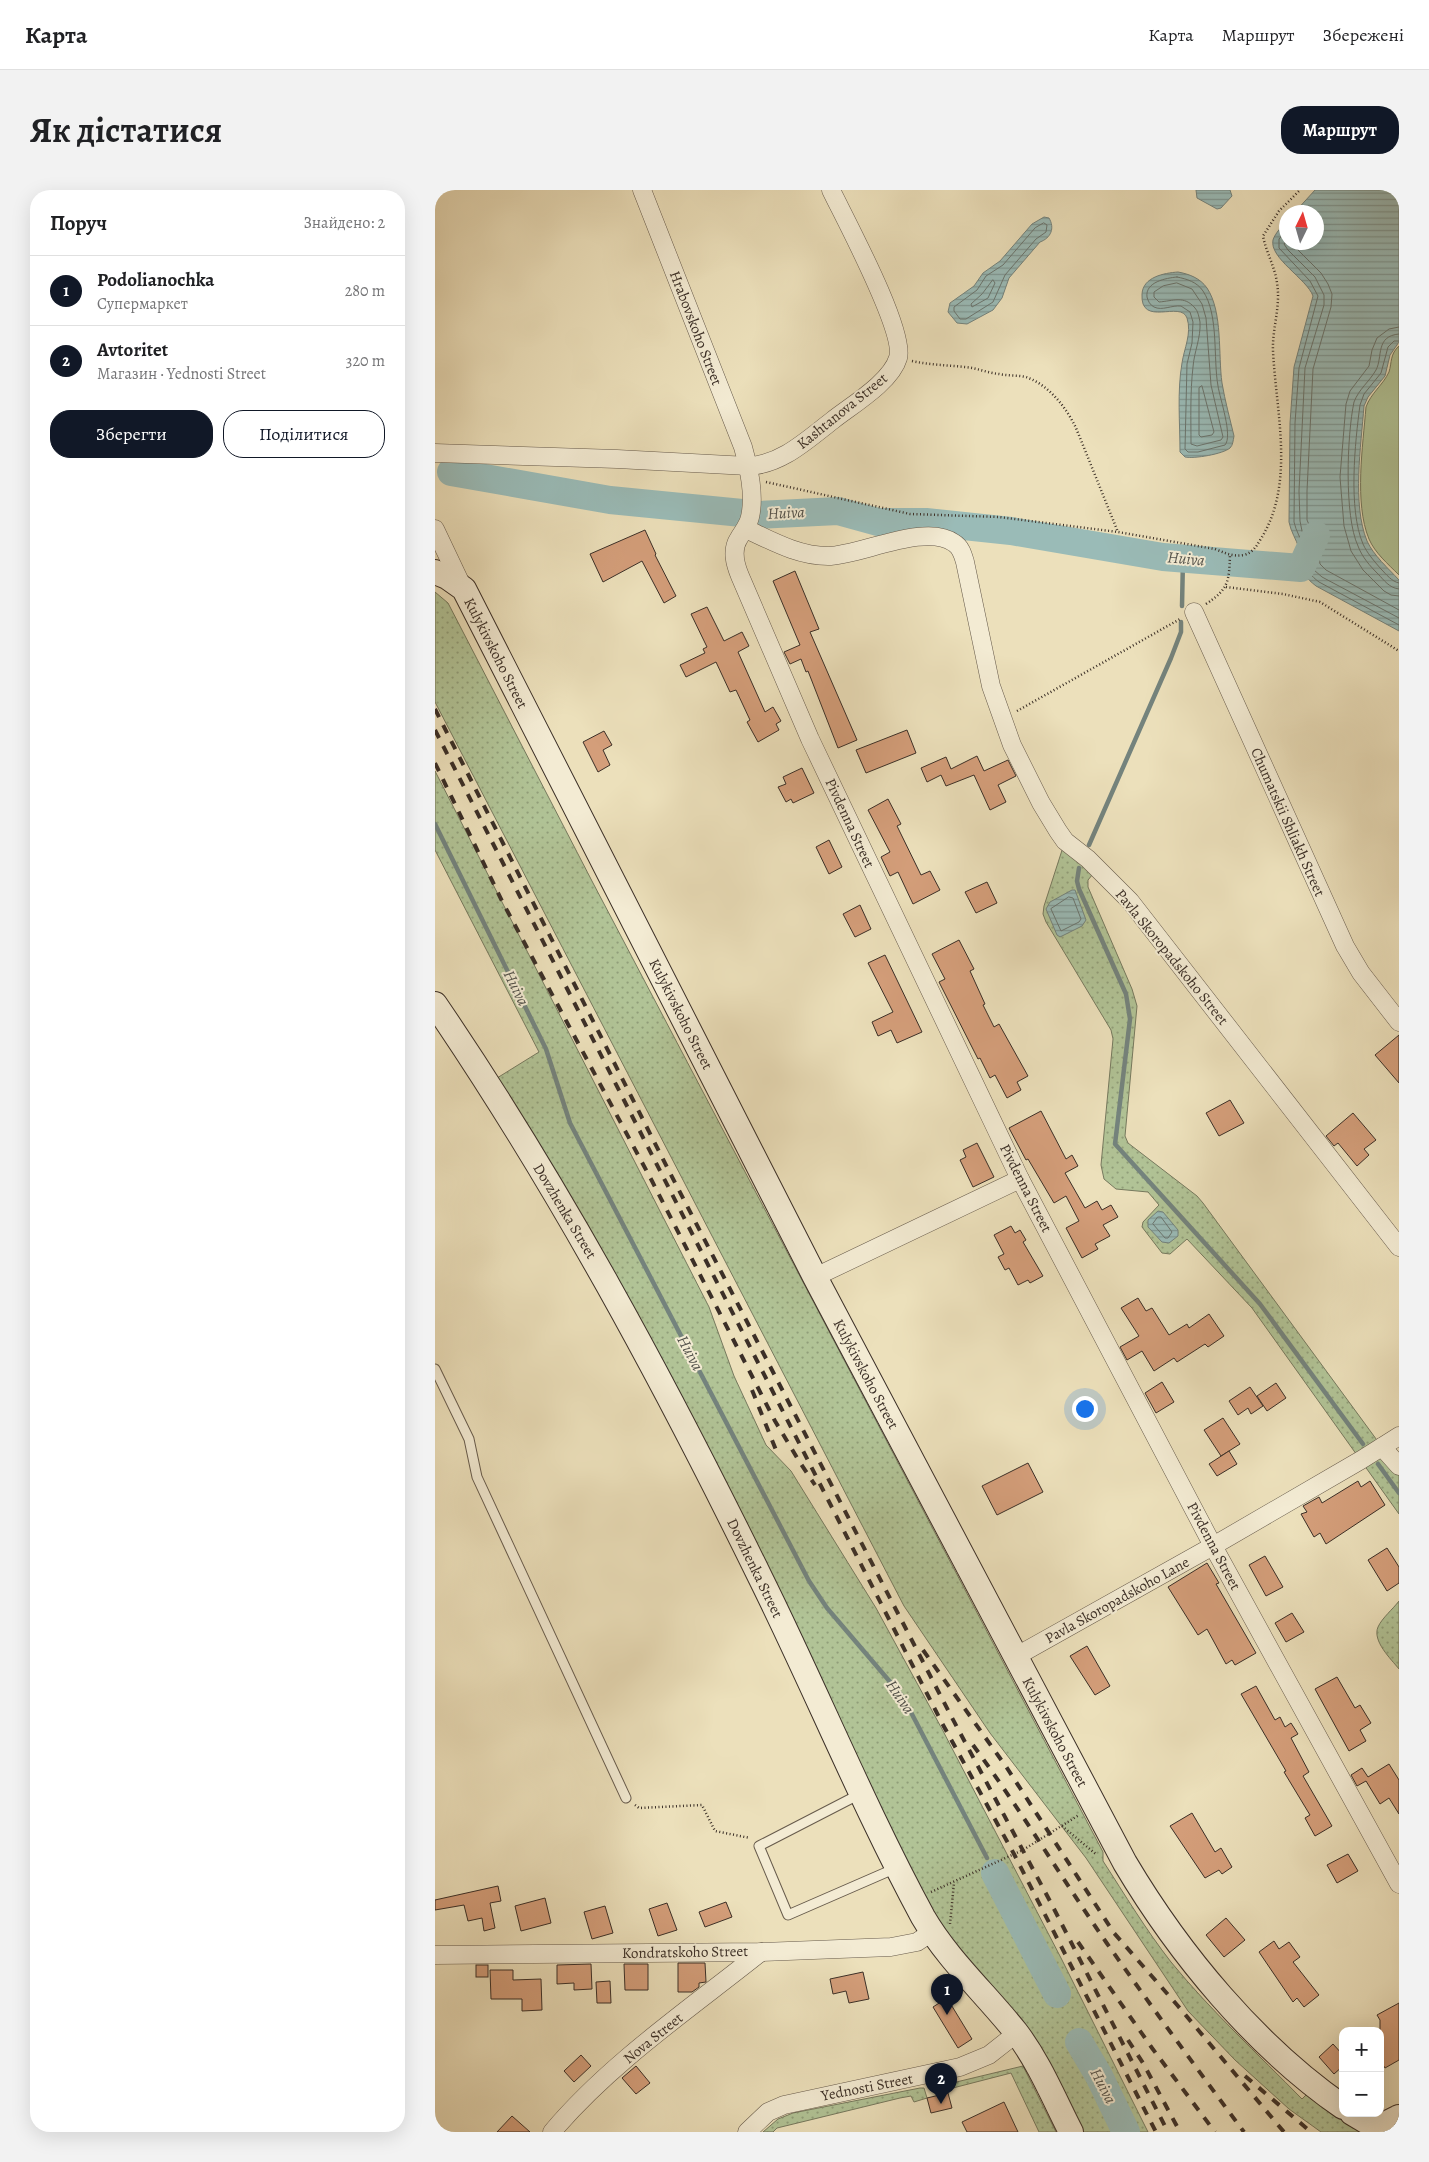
<!DOCTYPE html>
<html lang="uk">
<meta charset="utf-8">
<style>
:root{--surface:#fff;--page:#f2f2f2;--text:#202124;--muted:#757577;--line:#e0e0e0;--accent:#111827}
body{margin:0;font-family:Alegreya,serif;background:var(--page);color:var(--text)}
.controls{position:absolute;right:15px;bottom:15px;display:grid;overflow:hidden;border-radius:10px;box-shadow:0 5px 20px #0002}
.controls button{width:45px;height:45px;display:grid;place-items:center;padding:0;border:0;border-bottom:1px solid var(--line);background:var(--surface);color:var(--text);font:25px sans-serif}
.compass{position:absolute;left:844px;top:15px;width:45px;height:45px;border-radius:50%;background:var(--surface);box-shadow:0 5px 20px #0002;rotate:5deg}
.you{position:absolute;left:649px;top:1218px;width:18px;height:18px;margin:-12px;border:4px solid #fff;border-radius:50%;background:#1a73e8;box-shadow:0 0 0 8px #1a73e833}
.badge{display:grid;place-items:center;width:32px;height:32px;border-radius:50%;background:var(--accent);color:#fff;font-size:16px;font-weight:700}
.pin{position:absolute;translate:-50% -41px;filter:drop-shadow(0 1px 2px #0008)}
.pin::after{content:'';position:absolute;top:26px;width:18px;height:15px;background:inherit;clip-path:polygon(0 0,100% 0,50% 100%)}
.list{margin:0;padding:0;list-style:none}
h2{display:flex;justify-content:space-between;align-items:center;height:65px;margin:0;padding:0 20px;font-size:21px}
h2 small{font-size:16px;font-weight:400;color:var(--muted)}
.list li{display:grid;grid-template-columns:32px 1fr auto;gap:15px;align-items:center;box-sizing:border-box;height:70px;padding:0 20px;border-top:1px solid var(--line)}
.list b{display:block;font-size:19px;white-space:nowrap}
.list p{margin:0;font-size:16px;white-space:nowrap;color:var(--muted)}
.list em{font-size:16px;font-style:normal;color:var(--muted)}
.actions{display:flex;gap:10px;padding:15px 20px}
.actions a{flex:1;padding:11px 0;border:1px solid var(--accent);border-radius:20px;text-align:center;font-size:18px;color:var(--accent)}
.actions .main{background:var(--accent);color:#fff}
.map{position:relative;flex:none;width:964px;height:1942px;overflow:hidden;border-radius:20px}
header{display:flex;align-items:center;gap:30px;box-sizing:border-box;height:70px;padding:0 25px;background:var(--surface);border-bottom:1px solid var(--line)}
header strong{font-size:24px}
nav{display:flex;gap:28px;margin-inline-start:auto;font-size:18px}
.intro{display:flex;align-items:center;justify-content:space-between;box-sizing:border-box;height:120px;padding:0 30px}
h1{margin:0;font-size:35px}
.button{padding:12px 22px;border-radius:20px;background:var(--accent);color:#fff;font-size:18px;font-weight:700}
main{display:flex;gap:30px;padding:0 30px}
aside{flex:1;background:var(--surface);border-radius:20px;box-shadow:0 5px 20px #0002}
.map>svg:first-child{display:block}
.grass{fill:url(#grass-dots);stroke:#76795e}
.green{fill:#b1c396;stroke:#76795e}
.water{fill:url(#water-rules);stroke:#74837d}
.lines{fill:none;stroke-linecap:round;stroke-linejoin:round}
.shore{stroke:#6a756f;stroke-width:1}
.stream{stroke:#74837d;stroke-width:4.5}
.river{stroke:#9abbb7;stroke-width:28}
.building{fill:#d49e7a;stroke:#3b2f27}
.lane-casing{stroke:#675b4c;stroke-width:11}
.street-casing{stroke:#675b4c;stroke-width:19}
.secondary-casing{stroke:#3b2f27;stroke-width:26}
.path{stroke:#3b2f27;stroke-width:2.5;stroke-dasharray:1 2.5;stroke-linecap:butt}
.lane{stroke:#f3ebd3;stroke-width:9}
.street{stroke:#f3ebd3;stroke-width:18}
.secondary{stroke:#f3ebd3;stroke-width:24}
.rail{stroke:#3b2f27;stroke-width:4;stroke-dasharray:9 9;stroke-linecap:butt}
.labels{text-anchor:middle;dominant-baseline:central;stroke-width:4;stroke-linejoin:round;paint-order:stroke}
.street-label{font-size:15px;fill:#3b2f27;stroke:#f3ebd3}
.water-label{font-size:16px;font-style:italic;fill:#53524b;stroke:#f3ebd3}
</style>
<header>
<strong>Карта</strong>
<nav><a>Карта</a><a>Маршрут</a><a>Збережені</a></nav>
</header>
<div class="intro"><h1>Як дістатися</h1><a class="button">Маршрут</a></div>
<main>
<aside>
<h2>Поруч<small>Знайдено: 2</small></h2>
<ul class="list">
<li><span class="badge">1</span><div><b>Podolianochka</b><p>Супермаркет</p></div><em>280 m</em></li>
<li><span class="badge">2</span><div><b>Avtoritet</b><p>Магазин · Yednosti Street</p></div><em>320 m</em></li>
</ul>
<div class="actions"><a class="main">Зберегти</a><a>Поділитися</a></div>
</aside>
<div class="map">
<svg width="964" height="1942" viewBox="0 0 964 1942">
<defs>
<pattern id="grass-dots" width="8" height="8" patternUnits="userSpaceOnUse" patternTransform="scale(1.25)"><rect width="8" height="8" fill="#b1c396"/><path d="M2 2h.1M6 6h.1" fill="none" stroke="#919f7a" stroke-width="1.8" stroke-linecap="round"/></pattern>
<pattern id="water-rules" width="6" height="5" patternUnits="userSpaceOnUse" patternTransform="scale(1.25)"><rect width="6" height="5" fill="#9abbb7"/><path d="M0 2.5h6" fill="none" stroke="#7f9895"/></pattern>
</defs>
<rect width="100%" height="100%" fill="#ece0bb"/>
<filter id="stains"><feTurbulence type="fractalNoise" baseFrequency=".004" numOctaves="4"/><feColorMatrix values="0 0 0 0 .2 0 0 0 0 .09 0 0 0 0 .02 0 0 0 .5 -.17"/></filter>
<radialGradient id="worn" r=".72"><stop offset=".6" stop-color="#630" stop-opacity="0"/><stop offset="1" stop-color="#630" stop-opacity=".3"/></radialGradient>
<!-- grass -->
<g class="grass">
<path d="M0,402L13,413L158,693L668,1662V1671C690,1705 711,1740 736,1772C776,1821 823,1864 867,1909L879,1897L949,1942H886L854,1919L800,1870L753,1821L651,1668L555,1543L469,1416L0,512Z"/>
<path d="M0,581L274,1117L299,1186L331,1255L356,1281L441,1418L507,1539L626,1768L713,1942H636L512,1762L326,1388L54,893L104,862L0,660Z"/>
<path d="M630,651L662,679L653,690V697L697,799L702,816L690,946L693,953L762,1006L768,1013L947,1257L964,1276V1324L817,1118L752,1049L735,1064L727,1063L707,1037L708,1032L724,1015L713,1002L681,999L669,989L666,975L678,849L676,840L611,732L608,724L609,716Z"/>
<path d="M964,1411V1479C956,1469 937,1451 943,1437C947,1428 958,1419 964,1411Z"/>
<path d="M588,1876L621,1942H604L576,1883L514,1899L513,1894Z"/>
<path d="M485,1898H489L492,1908L479,1912L476,1906L465,1908L342,1938L338,1942H328L343,1929L358,1923Z"/>
</g>
<!-- green -->
<path class="green" d="M964,156V385C953,374 940,363 934,349C919,313 928,255 931,217C936,203 948,195 954,182C957,172 955,164 964,156Z"/>
<!-- water -->
<g class="water">
<path d="M761,0H795L797,6L786,18L782,19L762,8Z"/>
<path d="M880,0H964V152L955,165L950,186L933,207L929,216C926,256 917,314 932,351C939,366 953,378 964,390V441L881,396C861,380 870,379 864,358C861,349 856,342 854,332L855,233L859,177L878,106C872,89 834,68 838,50C840,43 848,36 851,30L852,52H882V22H860Z"/>
<path d="M609,27L614,28C620,38 616,48 605,52L574,88L567,108L558,120L532,134L522,133L513,122L515,113L539,96L548,83L565,71L597,34Z"/>
<path d="M743,82C754,84 765,88 772,98C788,122 783,165 787,193C790,211 795,229 799,246C798,251 798,255 795,258C788,264 759,269 750,267L745,262C745,233 742,202 747,173C749,159 757,143 752,128C746,110 705,138 707,104C708,87 729,83 743,82Z"/>
<path d="M637,700H640L651,730L647,736L625,747L622,745L611,719L615,712Z"/>
<path d="M723,1021L728,1022L743,1040V1046L734,1053L727,1052L713,1037V1030Z"/>
</g>
<g class="lines">
<!-- shore -->
<g class="shore">
<path d="M609,33L612,35L611,42L601,49L570,85L558,112L531,129H525L519,121V117L542,100L551,86L568,75L600,38Z"/>
<path d="M852,40L844,49V58L875,91L883,106L864,178L860,233L859,332C861,341 866,349 869,357C873,375 867,379 884,392L964,435"/>
<path d="M852,50L849,54L853,60L880,87L889,105V115L870,178L864,301L865,331L867,341L874,355L879,380L887,387L964,428"/>
<path d="M859,52V56L886,83L893,94L897,104L896,117L878,179L872,301V330L882,353L885,374L891,380L964,420"/>
<path d="M742,87C752,89 762,92 768,101C784,125 778,168 783,196C785,209 798,246 790,255L763,262H753L750,259L752,174L757,153L758,132L755,122L746,116C737,115 727,121 719,117C715,115 713,111 712,107C710,92 731,88 742,87Z"/>
<path d="M558,90L560,93L553,108L537,117L536,114L547,104Z"/>
<path d="M742,93L757,99L767,114L771,128L776,195L788,247L786,250L762,256L756,254C756,229 755,203 758,177C759,162 766,148 765,132C764,127 763,121 760,118C749,105 738,111 724,112L719,107V102L728,96Z"/>
<path d="M964,137L954,139L942,148L937,160L934,176L915,201L911,214L905,287L909,336L916,361L928,380L949,401L956,405L964,406"/>
<path d="M964,144C940,146 948,167 941,180C934,192 924,199 919,212C912,245 909,326 923,356C927,367 935,376 943,384C949,390 954,398 964,399"/>
<path d="M964,151H959L953,157L946,183L929,204L925,215C920,252 913,319 928,354C932,363 939,371 946,379C951,384 957,392 964,393"/>
<path d="M767,196L779,242L777,245L766,247L764,245V198Z"/>
<path d="M634,707L638,708L646,729L644,732L626,741L616,719Z"/>
<path d="M723,1027H726L737,1042L733,1048H730L718,1034Z"/>
</g>
<!-- stream -->
<g class="stream">
<path d="M747,416L748,369"/>
<path d="M0,634L111,859L135,933L374,1391L392,1418L468,1507L552,1668"/>
<path d="M654,655L736,468L746,442V432"/>
<path d="M644,678L642,691L644,699L691,804L695,829L680,954L825,1114L928,1254"/>
<path d="M943,1274L964,1303"/>
</g>
<!-- river -->
<g class="river">
<path d="M16,282L175,310L307,323"/>
<path d="M324,325L403,321L443,332H491L576,341L728,367L866,378L881,345"/>
<path d="M560,1683L622,1804"/>
<path d="M644,1852L664,1886L691,1942"/>
</g>
</g>
<!-- building -->
<g class="building">
<path d="M210,340L221,364L220,365L241,406L229,413L207,371L168,392L155,364Z"/>
<path d="M360,381L384,439L375,442L422,550L403,558L373,481L371,482L366,469L355,474L349,462L365,455L338,391Z"/>
<path d="M272,417L289,451L307,442L314,456L303,462L330,522L338,517L346,531L341,534L344,540L323,552L312,532L315,530L301,500L295,502L281,472L251,487L245,475L270,463L268,459L272,457L256,424Z"/>
<path d="M472,540L481,563L431,583L421,560Z"/>
<path d="M169,541L177,555L168,560L175,575L163,582L148,552Z"/>
<path d="M542,566L549,581L573,570L581,586L563,595L571,612L555,620L539,585L511,596L506,585L492,592L486,578L511,567L516,579Z"/>
<path d="M367,578L379,603L358,613L356,609L351,612L343,597L351,594L348,587Z"/>
<path d="M453,609L466,634L462,636L486,685L495,681L505,700L478,714L463,682L455,686L446,667L455,662L433,620Z"/>
<path d="M394,650L407,677L394,684L381,657Z"/>
<path d="M552,692L562,713L541,723L530,702Z"/>
<path d="M425,715L436,739L420,747L408,724Z"/>
<path d="M524,750L539,779L535,781L550,814L548,815L559,837L564,834L593,886L582,892L586,900L572,908L560,885L555,888L545,868L543,869L504,792L510,789L497,764Z"/>
<path d="M450,765L487,842L462,853L456,840L443,846L437,832L458,822L433,773Z"/>
<path d="M964,845V893L940,865Z"/>
<path d="M795,910L809,933L784,946L771,923Z"/>
<path d="M606,921L631,969L637,965L643,976L630,983L650,1018L662,1011L667,1020L676,1015L683,1027L668,1035L675,1046L660,1054L663,1059L647,1068L631,1038L644,1031L631,1006L619,1013L593,969L591,970L574,938Z"/>
<path d="M918,923L941,950L929,959L934,965L922,976L903,953L899,956L891,946Z"/>
<path d="M542,953L559,987L538,997L525,970L531,967L528,960Z"/>
<path d="M576,1036L580,1043L585,1040L591,1050L588,1052L608,1086L595,1093L593,1090L583,1095L574,1078L570,1080L563,1067L569,1064L559,1045Z"/>
<path d="M703,1108L711,1121L717,1118L734,1145L752,1134L754,1138L774,1124L789,1146L773,1157L770,1154L742,1172L739,1168L719,1181L707,1161L692,1170L685,1157L704,1146L686,1118Z"/>
<path d="M727,1192L739,1212L721,1223L710,1203Z"/>
<path d="M841,1193L851,1208L832,1221L822,1206Z"/>
<path d="M815,1197L828,1216L816,1224L813,1218L803,1225L794,1211Z"/>
<path d="M788,1228L805,1254L786,1266L769,1240Z"/>
<path d="M794,1261L802,1274L782,1286L774,1274Z"/>
<path d="M593,1273L608,1302L562,1325L547,1296Z"/>
<path d="M923,1291L926,1297L935,1291L950,1315L891,1354L885,1343L879,1347L866,1324L872,1322L868,1316L884,1307L887,1313Z"/>
<path d="M952,1358L964,1377V1393L952,1401L933,1370Z"/>
<path d="M830,1366L848,1397L831,1406L814,1375Z"/>
<path d="M772,1373L784,1393L781,1394L821,1463L800,1475L797,1470L791,1474L772,1439L763,1445L733,1397Z"/>
<path d="M857,1423L869,1442L851,1452L840,1433Z"/>
<path d="M652,1456L675,1496L660,1505L635,1466Z"/>
<path d="M902,1487L920,1518L925,1515L936,1533L925,1540L931,1551L914,1561L880,1499Z"/>
<path d="M821,1496L840,1530L845,1527L850,1537L856,1533L863,1544L856,1548L874,1582L868,1586L897,1636L880,1646L870,1628L875,1625L849,1582L851,1581L806,1504Z"/>
<path d="M954,1574L964,1590V1624L954,1608L945,1614L931,1591L922,1596L916,1585L927,1578L933,1587Z"/>
<path d="M757,1623L780,1662L786,1658L797,1677L787,1684L784,1680L770,1688L735,1636Z"/>
<path d="M913,1664L923,1681L902,1693L892,1675Z"/>
<path d="M63,1696L66,1711L55,1713L60,1738L49,1741L47,1728L33,1731L29,1715L0,1720V1710Z"/>
<path d="M110,1708L116,1733L86,1741L80,1716Z"/>
<path d="M291,1712L297,1727L270,1737L264,1722Z"/>
<path d="M232,1713L242,1740L223,1746L214,1719Z"/>
<path d="M170,1716L178,1743L157,1749L149,1722Z"/>
<path d="M791,1728L810,1750L789,1767L771,1745Z"/>
<path d="M839,1751L844,1759L854,1752L865,1767L858,1772L884,1805L869,1817L862,1808L858,1812L824,1762Z"/>
<path d="M243,1773H270L271,1792L264,1793V1797L257,1802H243Z"/>
<path d="M156,1774L157,1799L139,1800V1793L122,1794V1775Z"/>
<path d="M189,1774H213V1800H190Z"/>
<rect x="41" y="1775" width="12" height="12"/>
<path d="M55,1780H78V1790L106,1789L107,1820L87,1821V1809H56Z"/>
<path d="M428,1782L434,1809L414,1813L411,1801L398,1804L395,1789Z"/>
<path d="M175,1791L176,1813H162L161,1792Z"/>
<path d="M512,1808L537,1849L523,1858L498,1817Z"/>
<path d="M964,1813V1870L950,1878L945,1870V1830L942,1825Z"/>
<path d="M898,1854L908,1865V1876L899,1884L884,1867Z"/>
<path d="M146,1865L156,1876L139,1892L129,1881Z"/>
<path d="M201,1876L215,1893L201,1904L187,1888Z"/>
<path d="M513,1903L517,1918L496,1923L492,1908Z"/>
<path d="M569,1912L583,1942H532L527,1932Z"/>
<path d="M77,1926L95,1942H62Z"/>
</g>
<g class="lines">
<defs>
<g id="lane">
<path d="M0,1179L34,1249L42,1287L191,1608"/>
<path d="M425,1604L324,1656L353,1725L461,1678"/>
</g>
<g id="street">
<path d="M207,0L308,257C314,279 320,305 315,327C313,336 308,341 304,348C296,360 300,374 305,386L375,549L585,989L778,1356L964,1694"/>
<path d="M0,263L182,269L313,276C346,275 372,250 398,230C417,215 456,192 463,168C471,142 410,29 396,0"/>
<path d="M0,339L28,398"/>
<path d="M311,339C337,351 363,366 393,366C424,366 491,332 519,353C526,357 528,365 530,372L556,496L577,555L606,613L623,641L630,651L653,669L695,711L964,1057"/>
<path d="M759,422L910,756L926,783L964,832"/>
<path d="M380,1087L585,989"/>
<path d="M947,1257L964,1276"/>
<path d="M580,1467L778,1356L926,1270L964,1246"/>
<path d="M0,1765L326,1762L456,1757L482,1752L497,1742"/>
<path d="M117,1942C175,1873 256,1818 326,1762"/>
<path d="M312,1942L333,1922L349,1915L525,1877L554,1865L582,1843"/>
</g>
<g id="secondary">
<path d="M0,382L12,387L29,399L380,1087L690,1673C744,1764 820,1856 908,1917"/>
<path d="M0,814C124,996 229,1191 326,1389C381,1500 429,1618 488,1727C513,1770 550,1803 581,1842C604,1872 619,1909 636,1942"/>
<path d="M917,1923L949,1942"/>
<path d="M942,1938L964,1927"/>
</g>
</defs>
<!-- lane casing -->
<use href="#lane" class="lane-casing"/>
<!-- street casing -->
<use href="#street" class="street-casing"/>
<!-- secondary casing -->
<use href="#secondary" class="secondary-casing"/>
<!-- path -->
<g class="path">
<path d="M477,171C495,175 512,175 530,177C542,178 553,183 564,184C573,186 582,185 591,187C614,195 631,217 641,238L683,342"/>
<path d="M331,292L475,324L564,327L683,342L780,359C790,363 798,367 809,365C819,362 822,355 827,347C860,292 841,222 838,161C837,139 846,116 842,93C840,77 831,62 828,46L844,21L865,0"/>
<path d="M791,397L848,404L885,412L964,461"/>
<path d="M771,414C794,399 794,391 795,365"/>
<path d="M582,521L745,429"/>
<path d="M200,1615L204,1618L267,1615L280,1641L315,1648"/>
<path d="M627,1636L662,1665"/>
<path d="M496,1702L588,1660L644,1625"/>
<path d="M515,1734L519,1693"/>
</g>
<!-- lane -->
<use href="#lane" class="lane"/>
<!-- street -->
<use href="#street" class="street"/>
<!-- secondary -->
<use href="#secondary" class="secondary"/>
<!-- rail -->
<g class="rail">
<path d="M0,519L234,981L515,1524L616,1713L733,1942"/>
<path d="M0,540L507,1533L579,1664L721,1942"/>
<path d="M0,573L67,711L217,991L340,1231L364,1271L380,1295"/>
<path d="M317,1200L341,1260"/>
<path d="M488,1460L572,1578L679,1743L743,1816L849,1942"/>
<path d="M538,1555C585,1619 626,1687 671,1752C716,1816 762,1879 809,1942"/>
<path d="M643,1752L717,1858L780,1942"/>
<path d="M693,1850L708,1873L745,1942"/>
<path d="M810,1886L876,1942"/>
</g>
</g>
<g class="labels">
<!-- street labels -->
<g class="street-label">
<text transform="translate(261 138) rotate(69)">Hrabovskoho Street</text>
<text transform="translate(407 221) rotate(-39)">Kashtanova Street</text>
<text transform="translate(61 463) rotate(63)">Kulykivskoho Street</text>
<text transform="translate(853 632) rotate(66)">Chumatskii Shliakh Street</text>
<text transform="translate(415 633) rotate(65)">Pivdenna Street</text>
<text transform="translate(737 767) rotate(51)">Pavla Skoropadskoho Street</text>
<text transform="translate(246 824) rotate(63)">Kulykivskoho Street</text>
<text transform="translate(591 998) rotate(63)">Pivdenna Street</text>
<text transform="translate(130 1021) rotate(59)">Dovzhenka Street</text>
<text transform="translate(431 1184) rotate(62)">Kulykivskoho Street</text>
<text transform="translate(779 1356) rotate(62)">Pivdenna Street</text>
<text transform="translate(320 1378) rotate(64)">Dovzhenka Street</text>
<text transform="translate(682 1410) rotate(-29)">Pavla Skoropadskoho Lane</text>
<text transform="translate(620 1542) rotate(62)">Kulykivskoho Street</text>
<text transform="translate(250 1762) rotate(-1)">Kondratskoho Street</text>
<text transform="translate(218 1848) rotate(-39)">Nova Street</text>
<text transform="translate(432 1897) rotate(-11)">Yednosti Street</text>
</g>
<!-- water labels -->
<g class="water-label">
<text transform="translate(351 323) rotate(-3)">Huiva</text>
<text transform="translate(751 369) rotate(5)">Huiva</text>
<text transform="translate(81 798) rotate(64)">Huiva</text>
<text transform="translate(255 1163) rotate(62)">Huiva</text>
<text transform="translate(465 1507) rotate(56)">Huiva</text>
<text transform="translate(668 1896) rotate(63)">Huiva</text>
</g>
</g>
<rect width="100%" height="100%" filter="url(#stains)"/>
<rect width="100%" height="100%" fill="url(#worn)"/>
</svg>
<div class="controls">
<button>+</button>
<button>−</button>
</div>
<svg class="compass" viewBox="-18 -18 36 36"><path d="M0-13l5 13h-10z" fill="#e53935"/><path d="M0 13l5-13h-10z" fill="#757577"/></svg>
<div class="you"></div>
<div class="pin badge" style="left:512px;top:1825px">1</div>
<div class="pin badge" style="left:506px;top:1914px">2</div>
</div>
</main>
